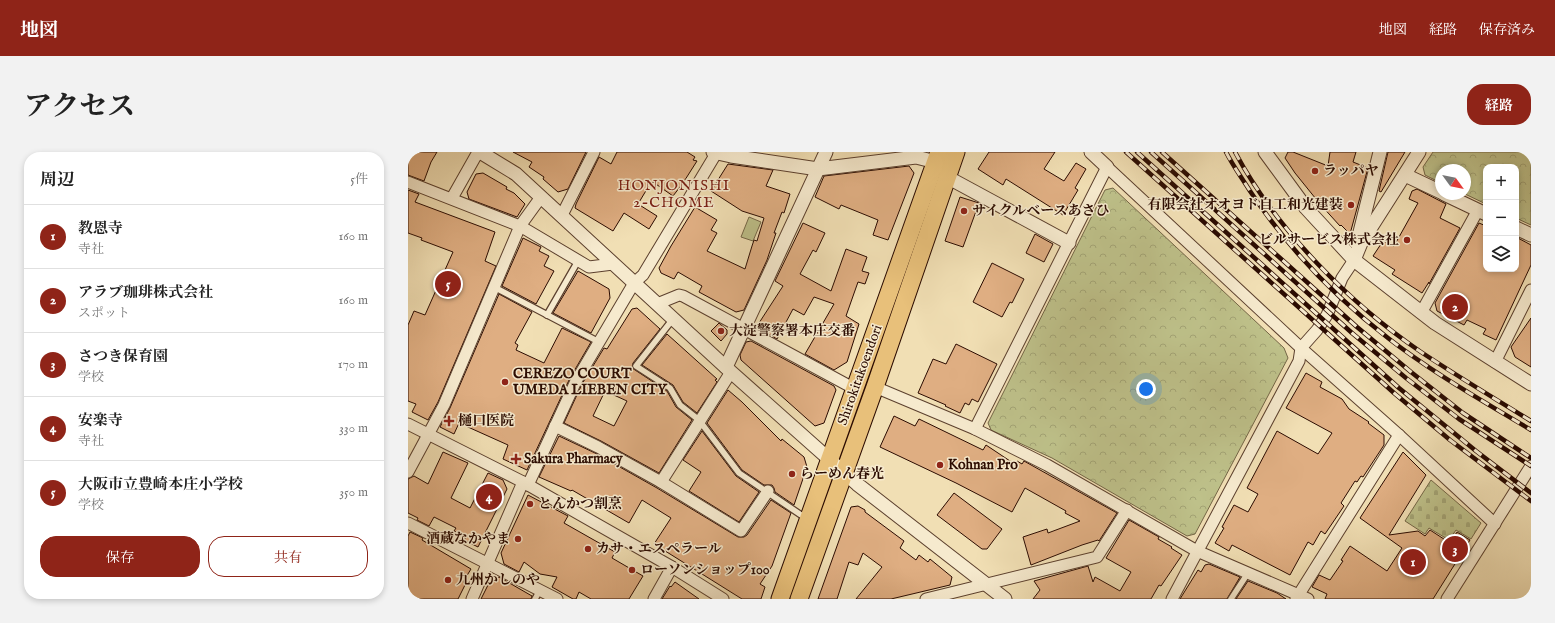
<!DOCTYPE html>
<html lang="ja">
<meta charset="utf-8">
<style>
:root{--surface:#fff;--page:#f2f2f2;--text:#222;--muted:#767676;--line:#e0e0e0;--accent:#8f2418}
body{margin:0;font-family:"IM FELL English","Noto Serif JP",serif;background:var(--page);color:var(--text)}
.controls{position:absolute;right:12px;top:12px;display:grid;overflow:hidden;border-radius:8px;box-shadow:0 2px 6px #0003}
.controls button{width:36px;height:36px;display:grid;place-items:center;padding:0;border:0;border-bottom:1px solid var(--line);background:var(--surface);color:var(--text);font:20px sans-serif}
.compass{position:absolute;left:1027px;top:12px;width:36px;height:36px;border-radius:50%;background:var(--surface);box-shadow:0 2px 6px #0003;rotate:123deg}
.you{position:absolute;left:738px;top:237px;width:14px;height:14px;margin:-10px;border:3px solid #fff;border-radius:50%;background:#1a73e8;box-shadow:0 0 0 6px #1a73e833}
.badge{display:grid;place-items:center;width:26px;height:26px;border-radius:50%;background:var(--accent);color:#fff;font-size:13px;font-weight:700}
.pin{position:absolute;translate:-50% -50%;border:2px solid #fff;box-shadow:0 1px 4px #0006}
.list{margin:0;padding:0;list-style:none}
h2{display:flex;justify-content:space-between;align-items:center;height:52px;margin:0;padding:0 16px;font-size:17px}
h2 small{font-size:13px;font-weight:400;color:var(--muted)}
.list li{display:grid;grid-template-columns:26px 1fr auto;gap:12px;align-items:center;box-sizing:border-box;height:64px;padding:0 16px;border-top:1px solid var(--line)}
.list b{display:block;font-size:15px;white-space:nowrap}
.list p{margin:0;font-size:13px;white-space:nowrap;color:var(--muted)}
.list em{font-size:13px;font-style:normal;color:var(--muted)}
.actions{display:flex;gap:8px;padding:12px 16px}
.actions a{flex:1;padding:9px 0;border:1px solid var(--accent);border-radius:16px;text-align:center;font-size:14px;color:var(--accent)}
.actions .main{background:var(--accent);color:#fff}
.icon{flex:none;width:22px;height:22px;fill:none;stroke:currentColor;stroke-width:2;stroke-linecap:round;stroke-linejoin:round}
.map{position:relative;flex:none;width:1123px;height:447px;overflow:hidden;border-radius:16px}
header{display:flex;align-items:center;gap:24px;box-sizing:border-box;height:56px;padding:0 20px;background:var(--accent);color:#fff}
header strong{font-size:19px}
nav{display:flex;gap:22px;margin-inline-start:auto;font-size:14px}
.intro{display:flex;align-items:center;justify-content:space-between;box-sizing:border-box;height:96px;padding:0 24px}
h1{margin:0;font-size:28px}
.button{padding:10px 18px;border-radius:16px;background:var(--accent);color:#fff;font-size:14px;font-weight:700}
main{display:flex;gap:24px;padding:0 24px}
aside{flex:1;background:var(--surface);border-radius:16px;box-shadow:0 2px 6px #0003}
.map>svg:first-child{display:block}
.green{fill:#bec18a;stroke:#746646}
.cemetery{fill:url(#cemetery-stones);stroke:#746646}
.park{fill:url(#park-crowns);stroke:#746646}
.building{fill:#dfae82;stroke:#2b0b01;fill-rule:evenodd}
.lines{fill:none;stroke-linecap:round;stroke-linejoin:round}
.service-casing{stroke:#5c402e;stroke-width:8}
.minor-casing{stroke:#5c402e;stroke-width:13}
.tertiary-casing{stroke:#5c402e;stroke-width:15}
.primary-casing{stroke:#2b0b01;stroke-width:19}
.service{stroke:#f6eace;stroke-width:5.5}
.minor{stroke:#f6eace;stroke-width:11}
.tertiary{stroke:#f6eace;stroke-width:13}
.primary{stroke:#e8c07a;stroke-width:17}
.rail-casing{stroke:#2b0b01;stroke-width:4.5}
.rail{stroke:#f6eace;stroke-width:3;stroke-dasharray:9;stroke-linecap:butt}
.poi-dot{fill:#8f2418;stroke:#f6eace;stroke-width:1.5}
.labels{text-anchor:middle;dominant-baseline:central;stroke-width:3;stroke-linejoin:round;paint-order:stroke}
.poi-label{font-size:14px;font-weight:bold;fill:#2b0b01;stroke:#f6eace;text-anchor:start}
.street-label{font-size:14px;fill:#2b0b01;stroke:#f6eace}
.neighbourhood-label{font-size:15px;letter-spacing:1px;fill:#7a1f14;stroke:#f6eace}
</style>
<header>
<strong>地図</strong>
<nav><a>地図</a><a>経路</a><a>保存済み</a></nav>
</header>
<div class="intro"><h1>アクセス</h1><a class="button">経路</a></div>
<main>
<aside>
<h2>周辺<small>5件</small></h2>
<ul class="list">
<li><span class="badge">1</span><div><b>教恩寺</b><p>寺社</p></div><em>160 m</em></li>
<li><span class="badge">2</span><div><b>アラブ珈琲株式会社</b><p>スポット</p></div><em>160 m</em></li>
<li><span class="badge">3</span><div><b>さつき保育園</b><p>学校</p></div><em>170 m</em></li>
<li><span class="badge">4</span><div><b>安楽寺</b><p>寺社</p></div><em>330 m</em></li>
<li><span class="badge">5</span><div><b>大阪市立豊崎本庄小学校</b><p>学校</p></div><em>350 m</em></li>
</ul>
<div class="actions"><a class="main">保存</a><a>共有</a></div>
</aside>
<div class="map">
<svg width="1123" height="447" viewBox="0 0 1123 447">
<defs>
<pattern id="cemetery-stones" width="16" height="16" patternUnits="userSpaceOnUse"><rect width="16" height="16" fill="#bec18a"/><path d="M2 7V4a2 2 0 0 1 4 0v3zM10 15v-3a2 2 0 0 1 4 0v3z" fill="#a3a475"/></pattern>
<pattern id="park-crowns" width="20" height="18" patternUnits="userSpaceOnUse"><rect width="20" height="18" fill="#bec18a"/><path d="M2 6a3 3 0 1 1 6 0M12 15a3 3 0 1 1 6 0" fill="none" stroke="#a3a475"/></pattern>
</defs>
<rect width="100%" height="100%" fill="#f1dfb4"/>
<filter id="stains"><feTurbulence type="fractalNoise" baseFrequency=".005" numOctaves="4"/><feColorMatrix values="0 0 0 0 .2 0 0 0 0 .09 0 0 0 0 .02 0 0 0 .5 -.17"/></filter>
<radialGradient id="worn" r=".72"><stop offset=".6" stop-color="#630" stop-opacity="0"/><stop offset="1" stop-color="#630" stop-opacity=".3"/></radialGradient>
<!-- green -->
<path class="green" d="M341,65L353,70L345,89L333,85Z"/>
<!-- cemetery -->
<path class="cemetery" d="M1023,328L1073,371L1063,387L1048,378L1041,388L1021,376L1017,382L997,369Z"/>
<!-- park -->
<g class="park">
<path d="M1025,0H1123V73L1108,66V15H1078V52L1057,42V18H1033V31L1017,23L1015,15Z"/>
<path d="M705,36L876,196L880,206L787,382L779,384L644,306L583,278L580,271L697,38Z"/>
</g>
<!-- building -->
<g class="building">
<path d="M0,0H29L23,10L16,29L0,23Z"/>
<path d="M105,0H178L160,37L150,40L135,27L136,25L121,15L124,10Z"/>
<path d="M209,0H279L287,5L285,8L289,9L275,31L265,44L245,30L243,33L242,32L230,52L249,64L241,77L216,61L205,79L167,56L168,52L191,5L203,12Z"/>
<path d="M581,0H647L636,17L656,29L668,11L678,17L667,36L670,38L655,63L598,27L595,33L570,17Z"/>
<path d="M880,0H885L920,14L922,0H948L945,10L960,16L942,82L933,73L932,74L912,52L887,21L877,6Z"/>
<path d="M980,0H997L973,40L971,39Z"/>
<path d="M320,12L365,18L358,34L382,42L376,61L374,60L366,81H368L359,108L336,158L328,160L291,140L294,134L270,120L266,127L253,121L251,116L263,94L287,55L309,68L303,78L309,81L299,99L337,117L344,94L346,88L349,89L356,66L334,59L303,39Z"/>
<path d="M501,14L506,21L480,88L465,83L470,68L433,53L431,57L407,45L416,24Z"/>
<path d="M75,21L99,35L98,37L106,41L117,52L109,65L61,47L59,40L68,22Z"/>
<path d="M1009,37L1038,52L1032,66L1052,76L1021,132V130L1014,141L984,122L987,118L965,104L975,89L986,94L1010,51L1001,47L1004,39Z"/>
<path d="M0,38L11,42L7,50L87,80L77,109L88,114L30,250L20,268L4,260L8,252L0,249V173L6,159L17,163L45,100L13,88L14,86L0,81Z"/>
<path d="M552,45L571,51L555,95L537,89Z"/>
<path d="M395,71L417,81L408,100L405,98L392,122L423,139L438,97L459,105L454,119L461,121L457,132L450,130L438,164L451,172L439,210L426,218L397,202L426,152L406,145L396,163L385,157L369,187L357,180L351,171L375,134L367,129Z"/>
<path d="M1071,71L1078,74V117H1108V85L1123,93V113L1088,188L1075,182L1078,177L1059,168L1056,173L1029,159L1027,151Z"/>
<path d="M627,82L645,92L636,110L618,101Z"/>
<path d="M115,86L133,95L131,99L141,104L136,114L146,119L128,152L94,134Z"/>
<path d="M584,111L616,127L604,151L602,150L594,165L565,150Z"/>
<path d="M170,119L201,137L202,146L183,181L145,161Z"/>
<path d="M91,142L124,160L107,191L110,193L108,198L136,211L154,176L183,190L162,226L119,318L95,307L100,293L51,271L46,282L32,275L42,256Z"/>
<path d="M229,156L252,177L225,211L224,216L259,239L268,255L284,268L251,321L193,289L156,271L174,232L196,196L199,197L224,157ZM197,239L219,249L206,274L185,264Z"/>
<path d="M1123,166V215L1107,205L1103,195Z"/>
<path d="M311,171L319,178V182L313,189L303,179Z"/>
<path d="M259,182L309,227L307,228L309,230L289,261L275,250L265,233L234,213Z"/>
<path d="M343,189L426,234L428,238L416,271L407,274L333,208L332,203L338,190Z"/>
<path d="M548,192L589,212L570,250L564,247L561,253L557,251L552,261L537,254L538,253L510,241L525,207L538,212Z"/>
<path d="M898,221L914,230L912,235L934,247L941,257L961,270L960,271L976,283V293L955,325L953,324L949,330L947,329L933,351L936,354L917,382L913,379L905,393L900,390L882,423L824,393L821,399L807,391L816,376L814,375L826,353L840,360L850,342L839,336L869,279L910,302L924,281L878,256Z"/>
<path d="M320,238L334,250L373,289L374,287L396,305L399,315L386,353L367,340L366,336L364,333H356L334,318L299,271Z"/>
<path d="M486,264L507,274L511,267L575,298L578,293L608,313L609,309L614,312L616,309L709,361L691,389L690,388L674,393L623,413L615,385L639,377L640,381L672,369L657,361L658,359L617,336L604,360L548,331L472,295Z"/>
<path d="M294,279L328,324L351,340L331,370L281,339L293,320L275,308Z"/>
<path d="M151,284L187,301L249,336L330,385H336L339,383L363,348L383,361L364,414L352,432L357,435L353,447H334L246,392L263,366L234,348L221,371L164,338L163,339L131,325Z"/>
<path d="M35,300L60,311L43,346L62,356L80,321L95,328L99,337L70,395L56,388L58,385L46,379L48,376L26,365L21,374L9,368L10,366L0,361V327L6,324L20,332Z"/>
<path d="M995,300L1018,323L981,383L1010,379L1017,384L1022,378L1042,391L1049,380L1062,388L1025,447H917L919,442L904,435L911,423L922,428L935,409L933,408L942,394L979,419L994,396L952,366Z"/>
<path d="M546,341L594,377L579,397H574L529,363Z"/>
<path d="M120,343L160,364L156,371L207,400L204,406L235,424L221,447H183L171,440L168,447H165L144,435L149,425L132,422L116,410L111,420L96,412L93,401Z"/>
<path d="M450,354L457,358V360L496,389L492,396L508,408L511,403L520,410L522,407L544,425L542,433L483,447H448L474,415L455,401L450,413L441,410L429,447H410L443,355Z"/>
<path d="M721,368L751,385L750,387L764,395L763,396L774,403L753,434L751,433L743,447H625L632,438L626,429L680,414L685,430L687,425L712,439L723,420L698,406Z"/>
<path d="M2,380L15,386L14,388L63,417L55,430L58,431L50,447H0V384Z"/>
<path d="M801,412L832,425L819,447H772L790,418L793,420L797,413Z"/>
<path d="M91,425L124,444L123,447H73L82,429Z"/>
<path d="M840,429L869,441L878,447H828Z"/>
<path d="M267,430L291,447H254L262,434L263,435Z"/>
</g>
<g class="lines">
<defs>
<g id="service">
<path d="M86,135L191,190"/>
<path d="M139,163L170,109"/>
<path d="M265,167L228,214L262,236L272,253L291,268L331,321L399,367"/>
<path d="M127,447L132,438"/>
<path d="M823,447L840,421"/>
</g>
<g id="minor">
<path d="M0,30L112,74L181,115L205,112"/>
<path d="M44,46L70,0"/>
<path d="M154,63L186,0"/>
<path d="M249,152L271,143L275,144L447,237"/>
<path d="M1013,161L1070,58"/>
<path d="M1087,210L1123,138"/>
<path d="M467,235L567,277L639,313L789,399L900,447"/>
<path d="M0,272L115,330L264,415L315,447"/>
<path d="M147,274L190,295L253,330L323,220"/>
<path d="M567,277L699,15L893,196L991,283L1087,372"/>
<path d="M0,320L36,253L112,74L133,45"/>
<path d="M253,330L333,379L360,339"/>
<path d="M120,333L168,229L226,131L235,123L309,0"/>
<path d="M0,371L149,447"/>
<path d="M64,447L115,330"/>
<path d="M246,447L264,415"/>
<path d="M518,447L689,405L719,358"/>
<path d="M764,447L891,209L893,196L909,178L919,163L934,126L946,108"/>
<path d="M888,447L991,283"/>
<path d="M1039,447L1123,314"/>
</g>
<g id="tertiary">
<path d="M72,0L108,22L323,220L449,332L597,447"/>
<path d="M305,0L323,4L410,17L508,5L528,10"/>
<path d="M683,0L699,15"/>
<path d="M857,0L898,56L946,108L1027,171L1123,232"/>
<path d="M997,23L1033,40"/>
<path d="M539,25L661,91"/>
<path d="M1036,42L1078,62"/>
<path d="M1108,76L1123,83"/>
<path d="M949,92L972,0"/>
<path d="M946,108L953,91L1011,0"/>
<path d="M318,215L418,0"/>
</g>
<g id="primary">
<path d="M372,447L531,0"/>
<path d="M391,447L467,235L548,0"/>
</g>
</defs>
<!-- service casing -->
<use href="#service" class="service-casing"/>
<!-- minor casing -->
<use href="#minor" class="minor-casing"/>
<!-- tertiary casing -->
<use href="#tertiary" class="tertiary-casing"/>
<!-- primary casing -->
<use href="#primary" class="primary-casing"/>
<!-- service -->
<use href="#service" class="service"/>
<!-- minor -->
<use href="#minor" class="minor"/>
<!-- tertiary -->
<use href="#tertiary" class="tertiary"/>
<!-- primary -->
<use href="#primary" class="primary"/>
<defs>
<g id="rail">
<path d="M718,0L986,241L1042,288L1123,349"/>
<path d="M729,0L991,236L1068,299L1123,341"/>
<path d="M743,0L944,181L998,226L1051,267L1123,314"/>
<path d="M754,0L949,175L1003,220L1055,261L1123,306"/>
<path d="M818,0C825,14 834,26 842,39C879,95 927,145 980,186C1025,221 1075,249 1123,278"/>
<path d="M827,0C868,77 941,151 1013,200C1049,224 1086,246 1123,269"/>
</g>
</defs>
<!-- rail casing -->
<use href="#rail" class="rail-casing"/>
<!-- rail -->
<use href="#rail" class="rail"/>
</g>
<!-- markers -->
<g class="poi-dot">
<circle cx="907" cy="19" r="4"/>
<circle cx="943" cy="53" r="4"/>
<circle cx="556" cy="59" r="4"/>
<circle cx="999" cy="88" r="4"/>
<circle cx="313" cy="179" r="4"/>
<circle cx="97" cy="230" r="4"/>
<path d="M39 263h4v4h4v4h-4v4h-4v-4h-4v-4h4z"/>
<path d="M106 301h4v4h4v4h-4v4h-4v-4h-4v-4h4z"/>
<circle cx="532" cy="313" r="4"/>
<circle cx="384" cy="322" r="4"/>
<circle cx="122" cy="352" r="4"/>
<circle cx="110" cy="387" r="4"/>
<circle cx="180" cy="397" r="4"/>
<circle cx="224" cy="418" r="4"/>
<circle cx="40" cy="428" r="4"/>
</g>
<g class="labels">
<!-- poi labels -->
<g class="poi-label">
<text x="915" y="19">ラッパヤ</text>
<text x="935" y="53" text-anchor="end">有限会社オオヨド自工和光建装</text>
<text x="564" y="59">サイクルベースあさひ</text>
<text x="991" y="88" text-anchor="end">ビルサービス株式会社</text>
<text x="321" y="179">大淀警察署本庄交番</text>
<text x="105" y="222">CEREZO COURT<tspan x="105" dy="16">UMEDA LIEBEN CITY</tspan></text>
<text x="50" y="269">樋口医院</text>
<text x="116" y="307">Sakura Pharmacy</text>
<text x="540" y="313">Kohnan Pro</text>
<text x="392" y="322">らーめん春光</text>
<text x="130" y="352">とんかつ割烹</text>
<text x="102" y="387" text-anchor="end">酒蔵なかやま</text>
<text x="188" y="397">カサ・エスペラール</text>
<text x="232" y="418">ローソンショップ100</text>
<text x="48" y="428">九州かしのや</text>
</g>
<!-- street labels -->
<g class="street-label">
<text transform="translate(452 223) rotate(-70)">Shirokitakoendori</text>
</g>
<!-- neighbourhood labels -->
<g class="neighbourhood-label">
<text x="266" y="33">HONJONISHI<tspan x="266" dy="17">2-CHOME</tspan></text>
</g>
</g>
<rect width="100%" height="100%" filter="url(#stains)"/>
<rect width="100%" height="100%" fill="url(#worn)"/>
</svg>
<div class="controls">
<button>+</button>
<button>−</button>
<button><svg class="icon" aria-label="layers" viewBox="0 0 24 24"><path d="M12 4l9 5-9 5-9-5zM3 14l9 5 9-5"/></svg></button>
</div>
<svg class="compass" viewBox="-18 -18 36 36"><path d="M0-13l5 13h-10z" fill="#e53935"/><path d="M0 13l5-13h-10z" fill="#767676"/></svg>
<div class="you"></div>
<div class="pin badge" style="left:1005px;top:410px">1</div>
<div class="pin badge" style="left:1047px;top:155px">2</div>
<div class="pin badge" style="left:1047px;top:397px">3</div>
<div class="pin badge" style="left:81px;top:345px">4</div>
<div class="pin badge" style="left:40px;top:132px">5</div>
</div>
</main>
